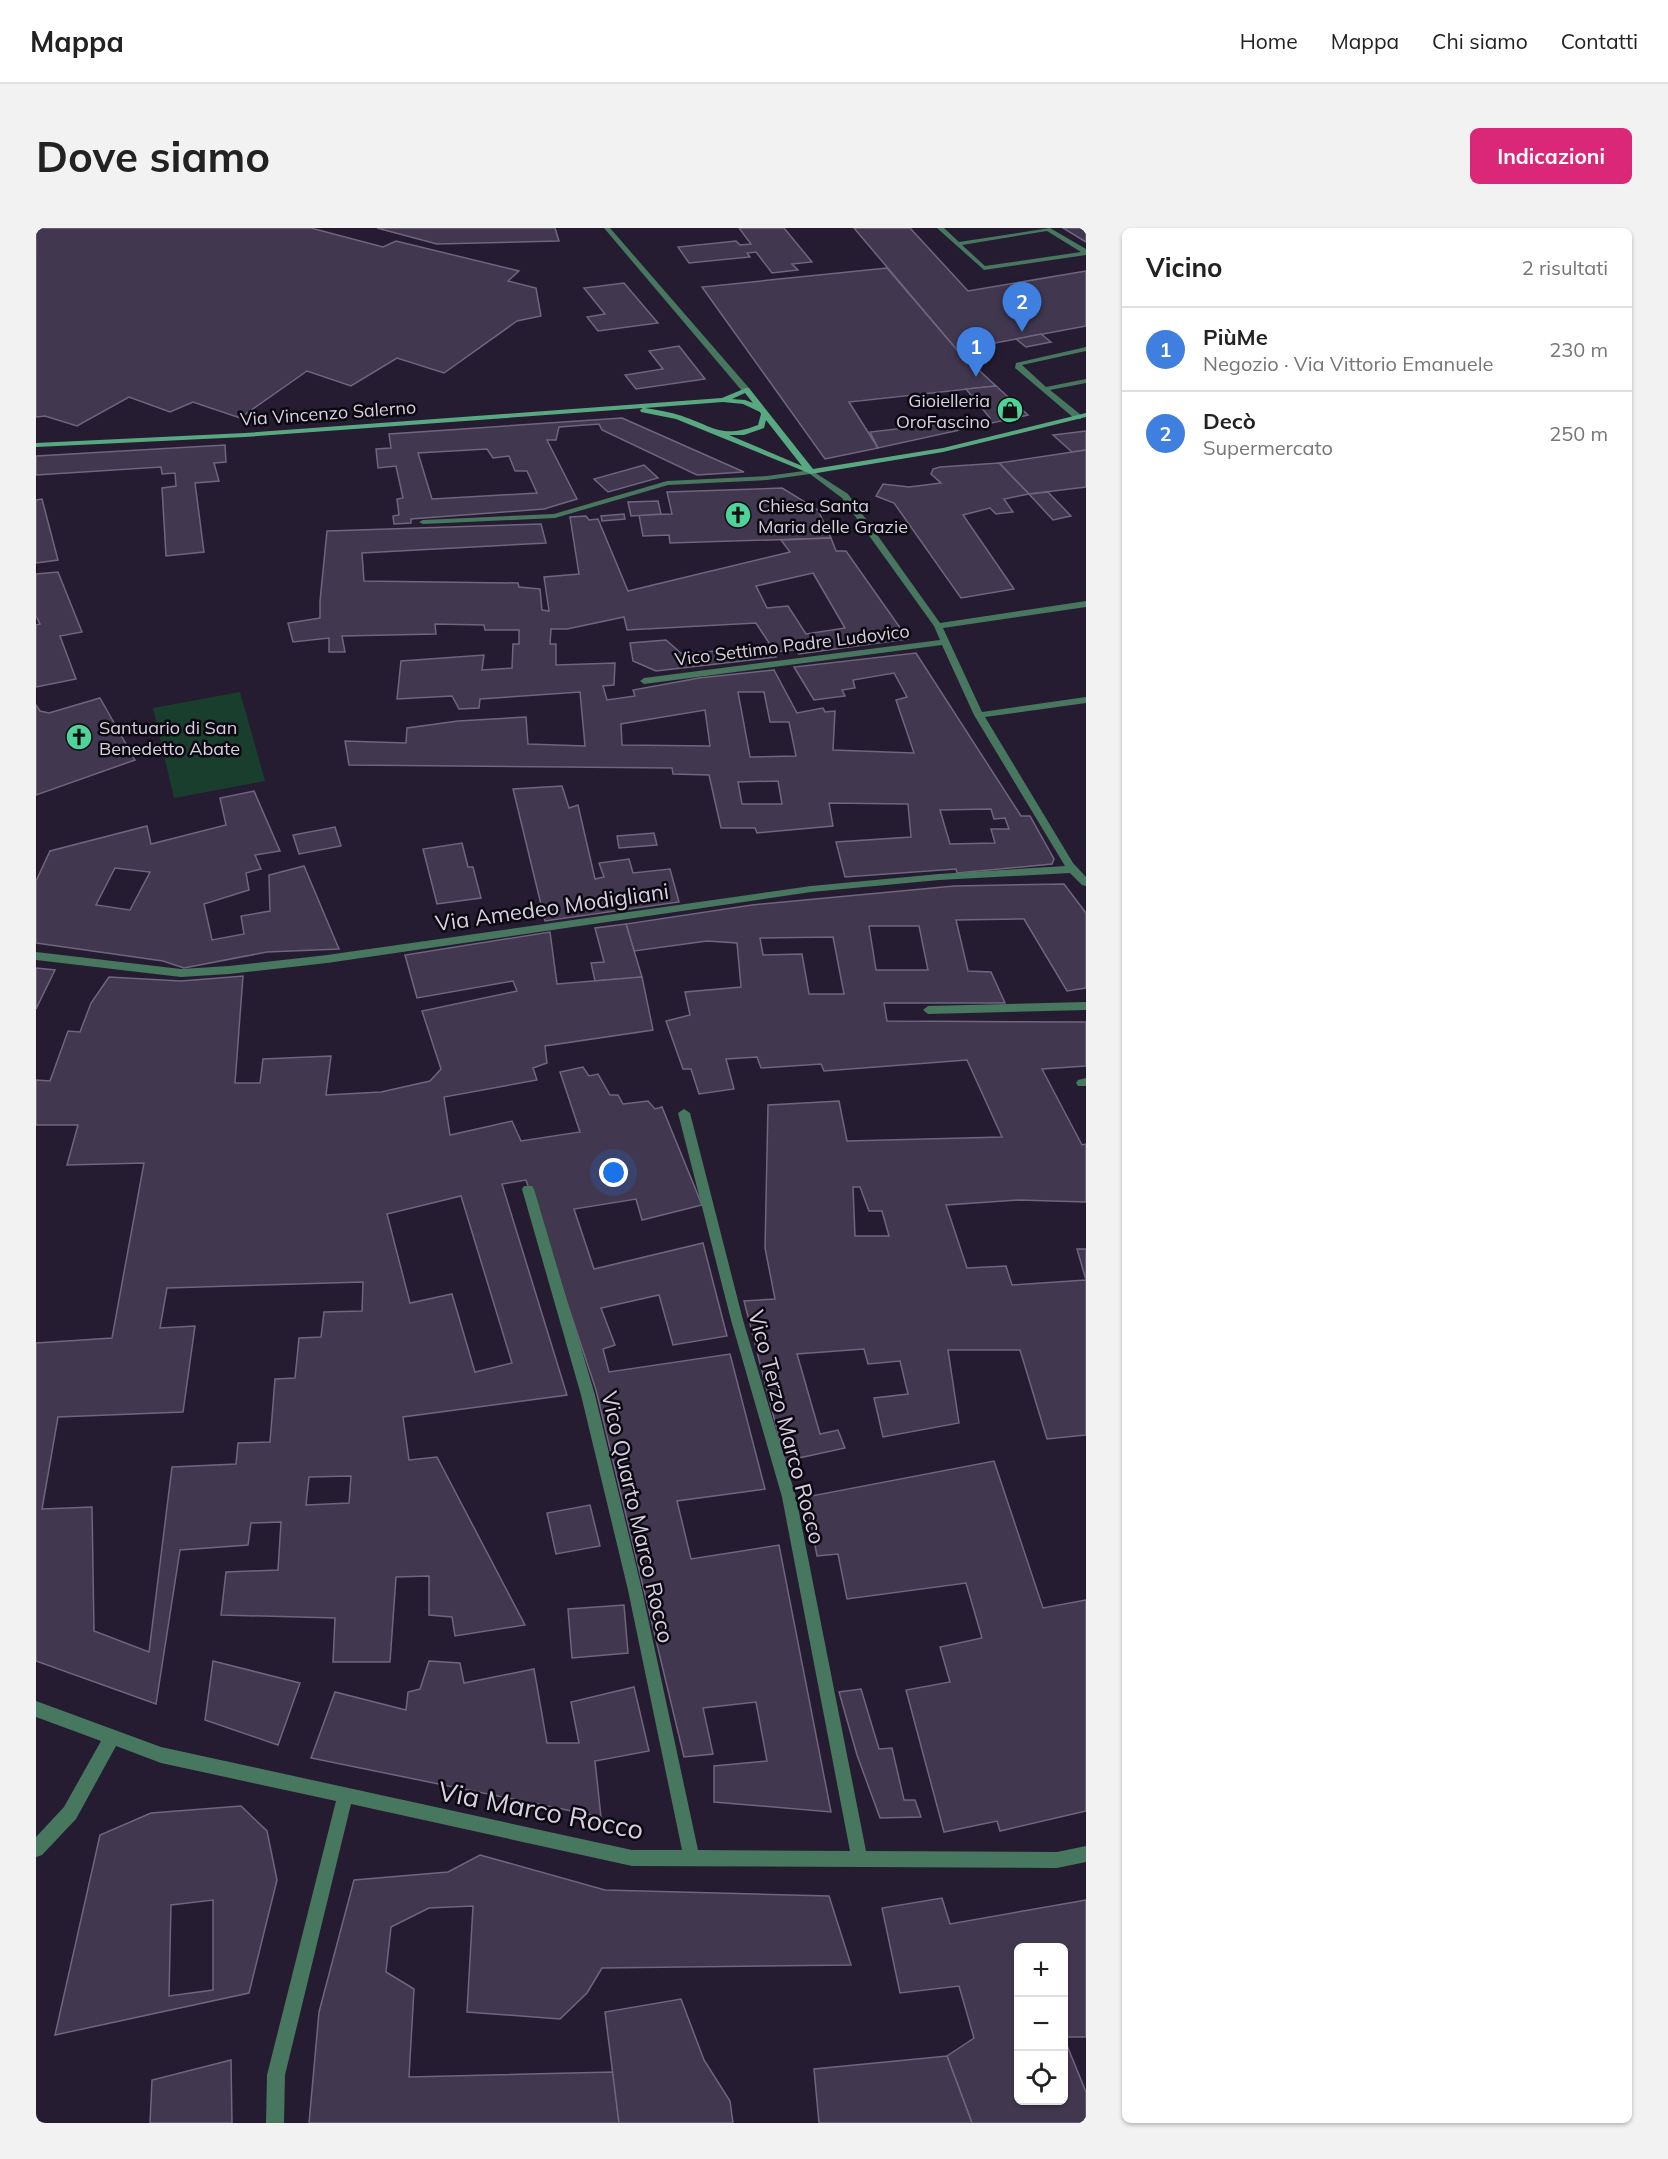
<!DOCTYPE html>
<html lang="it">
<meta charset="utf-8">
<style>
:root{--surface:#fff;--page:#f2f2f2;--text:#222;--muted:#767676;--line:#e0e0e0;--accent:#db2777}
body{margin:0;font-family:Mulish,sans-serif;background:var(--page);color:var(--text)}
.controls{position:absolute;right:18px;bottom:18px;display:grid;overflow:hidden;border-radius:9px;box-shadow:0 2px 4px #0004}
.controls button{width:54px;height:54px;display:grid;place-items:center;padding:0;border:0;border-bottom:2px solid var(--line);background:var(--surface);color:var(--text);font:30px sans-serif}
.you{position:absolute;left:578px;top:945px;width:21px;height:21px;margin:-15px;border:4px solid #fff;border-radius:50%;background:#1a73e8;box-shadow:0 0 0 9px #1a73e833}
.badge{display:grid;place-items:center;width:39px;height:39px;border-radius:50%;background:var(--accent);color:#fff;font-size:20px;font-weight:700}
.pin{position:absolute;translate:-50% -50px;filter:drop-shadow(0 2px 3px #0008)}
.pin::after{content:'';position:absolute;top:32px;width:21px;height:18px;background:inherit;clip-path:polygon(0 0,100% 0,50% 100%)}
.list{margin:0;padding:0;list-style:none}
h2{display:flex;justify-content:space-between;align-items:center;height:78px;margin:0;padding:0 24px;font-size:26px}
h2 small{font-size:20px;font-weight:400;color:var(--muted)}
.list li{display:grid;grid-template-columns:39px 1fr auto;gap:18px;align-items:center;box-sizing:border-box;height:84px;padding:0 24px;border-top:2px solid var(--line)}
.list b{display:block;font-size:22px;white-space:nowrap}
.list p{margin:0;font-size:20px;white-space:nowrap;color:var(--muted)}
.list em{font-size:20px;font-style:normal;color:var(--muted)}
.icon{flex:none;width:33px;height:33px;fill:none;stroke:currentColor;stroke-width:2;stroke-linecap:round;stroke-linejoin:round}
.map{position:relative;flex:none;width:1050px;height:1895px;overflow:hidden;border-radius:9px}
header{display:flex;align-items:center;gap:36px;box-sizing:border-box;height:84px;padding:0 30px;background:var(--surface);border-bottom:2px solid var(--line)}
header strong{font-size:28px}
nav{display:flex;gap:33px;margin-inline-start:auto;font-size:21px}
.intro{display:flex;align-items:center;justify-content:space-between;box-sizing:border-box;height:144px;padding:0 36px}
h1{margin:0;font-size:42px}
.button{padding:15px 27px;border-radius:9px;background:var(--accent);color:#fff;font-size:21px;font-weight:700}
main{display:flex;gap:36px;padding:0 36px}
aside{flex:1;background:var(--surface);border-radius:9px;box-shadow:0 2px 4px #0004}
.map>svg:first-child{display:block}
.green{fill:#1a3e2d}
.building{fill:#413850;stroke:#6f657f;stroke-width:1.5;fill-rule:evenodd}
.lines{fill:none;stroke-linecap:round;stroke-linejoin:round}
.lane{fill:#47775f;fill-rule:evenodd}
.street{fill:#47775f;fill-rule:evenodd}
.secondary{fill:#58a981;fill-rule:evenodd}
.labels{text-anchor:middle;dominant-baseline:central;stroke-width:5;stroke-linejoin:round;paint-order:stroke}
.far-poi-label{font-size:18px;fill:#d6d0df;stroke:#0c0812;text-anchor:start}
.far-street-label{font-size:18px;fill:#d6d0df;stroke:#0c0812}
.street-label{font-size:22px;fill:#d6d0df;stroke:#0c0812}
.near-street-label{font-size:27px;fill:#d6d0df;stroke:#0c0812}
</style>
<header>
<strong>Mappa</strong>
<nav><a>Home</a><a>Mappa</a><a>Chi siamo</a><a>Contatti</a></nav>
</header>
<div class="intro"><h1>Dove siamo</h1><a class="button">Indicazioni</a></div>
<main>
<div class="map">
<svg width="1050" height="1895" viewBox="0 0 1050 1895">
<rect width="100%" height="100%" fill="#251c31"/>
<!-- green -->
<path class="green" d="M204,464L229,553L138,570L117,480Z"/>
<!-- building -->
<g class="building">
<path d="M0,0H275L347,19L360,13L483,43L472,53L500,60L505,88L481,93L408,145L361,130L315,158L271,143L204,190L157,174L134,184L93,169L41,198L9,188L0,189Z"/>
<path d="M341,0H519L523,13L401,16Z"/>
<path d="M703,0H748L776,34L756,36L762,42L736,45L720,24L711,25L714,29L653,35L642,19L700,13L704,17L715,16Z"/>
<path d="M818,0H874L932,63L1050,43V98L921,122Z"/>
<path d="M1027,0H1050V14Z"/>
<path d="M851,40L921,122L960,158L813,174L842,220L789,231L666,59Z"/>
<path d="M588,55L622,95L562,103L551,89L569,86L548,60Z"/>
<path d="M1005,106L1015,114L990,119L980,111Z"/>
<path d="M643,118L669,151L600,161L589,147L627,141L613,123Z"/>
<path d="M960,158L992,187L842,220L834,204L954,190L930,161Z"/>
<path d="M586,190L708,244L661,247L566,202L563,196L523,199L520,212H511L541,271L508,281L375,291V295L358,296L357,288L363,287L361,271L367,270L360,238L342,240L340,221L355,220L353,206ZM451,221L457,230L473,228L479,243H491L501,265L396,271L382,225Z"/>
<path d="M1050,203V222L1036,224L1017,207Z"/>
<path d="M189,217L190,234L178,235L183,253L159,255L168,324L130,328L126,260L140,258L139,245L126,246L125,239L0,247V228Z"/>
<path d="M1050,222V259L993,266L963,235Z"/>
<path d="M963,235L993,266L968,271L977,284L960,286L954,280L927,287L978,361L925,370L858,275L840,268L847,256L873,259L905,255L895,246L897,241L904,239Z"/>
<path d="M608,237L622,250L572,264L558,251Z"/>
<path d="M746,260L782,282L795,310L634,315L633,307L607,308L603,287L636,286L631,264Z"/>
<path d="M1012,264L1035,288L1017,292L993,266Z"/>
<path d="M6,271L22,332L0,335V272Z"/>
<path d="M622,273L625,286L595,288L592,274Z"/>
<path d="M588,286L589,291L566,293L565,288Z"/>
<path d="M550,288L553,292L562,291L592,363L754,324L745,312L795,310L800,323H810L872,411L763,426L759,422L737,424L740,429L620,443L597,433L594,415L630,412L646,426L735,418L720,395L591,402L588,389L531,401H515L514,416H520V437L579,435L578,457L567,458L571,472L599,468L597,462L663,450L738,442L761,485L787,480L789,484L799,483L797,522L878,525L860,472L871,469L858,445L817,452L819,460L806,462L809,468L778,472L758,439L880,425L985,588H994L1018,631L1016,636L921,645L920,641L809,649L800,614L875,609L872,576L793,575L797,598L721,605L719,600H685L673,547L637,546L636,540L313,537L309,513L370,515L371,500L422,493L490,489L492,516L549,518L544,464L444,471L443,480L423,481L416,468L361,471L365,433L448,427L446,442L476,440L477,416H483V402H449L448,397L399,396L400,406L306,408L309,424H293V410L257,414L252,395L284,390V373L291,303L505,296L510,315L326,325L328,353L482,355L483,359L504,361L506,382L513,383L508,349L543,346L534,289ZM777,345L809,400L770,406L752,378L731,380L720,358ZM702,464H728L734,494H753L760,528L714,529ZM669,482L674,518L586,517L585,496ZM742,553L746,576H706L702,554ZM955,581L958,591L969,590L973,601H955L959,615L914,616L904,582Z"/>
<path d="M22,344L46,404L24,408L40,451L0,459V397L4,396L0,388V346Z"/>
<path d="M64,470L99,532L0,567V477L4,483L13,485Z"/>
<path d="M526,558L533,580L542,577L559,651L568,649L563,635L593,631L597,645L634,641L643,674L509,693L477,561Z"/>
<path d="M218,563L244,623L219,627L225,641L210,645L213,662L168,676L176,712L208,706L205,688L234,683L233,647L268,638L303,721L231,724L148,740L127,733L0,715V653L14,623L111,598L115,616L190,597L184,570ZM79,640L114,644L94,682L60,677Z"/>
<path d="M299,599L305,618L263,626L257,607Z"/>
<path d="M618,605L621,617L583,620L581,608Z"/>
<path d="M426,615L432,639H437L445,670L401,676L387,621Z"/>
<path d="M1028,656L1050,685V760L1031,763L988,691L920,692L932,743L955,744L969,775H848L851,793L1050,794V838L1006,841L1046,917L1050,916V974L983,972L910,977L931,1040L970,1038L976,1057L1050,1052L1041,1021H1050V1207L1011,1211L984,1122H912L923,1195L847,1209L838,1170L872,1166L864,1133L832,1136L828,1121L761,1126L784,1206L802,1202L809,1220L749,1233L708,1073L739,1071L729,1020L732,877L803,873L811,913L966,909L931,832L788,843L785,836L725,840L721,829L690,831L698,861L663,866L655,841H647L630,793L654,787L649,764L705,759L701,715L671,713L598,723L590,696L716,677L918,658ZM833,698H883L892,742H840ZM797,709L808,766H773L766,726L727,727L724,710ZM817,959H824L833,983H846L853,1008H819Z"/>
<path d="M590,696L606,749L559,753L555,735L568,734L559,700Z"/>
<path d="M514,704L521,756L606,749L617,802L509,818L511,835L497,840L501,852L408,869L414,907L476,893L485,913L544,904L524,844L547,839L553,848L562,846L574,867H582L587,876L612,873L619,881L626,879L666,977L606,992L600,971L538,981L558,1041L667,1015L691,1108L637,1117L623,1067L565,1080L579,1117L567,1121L573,1144L694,1126L729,1261L641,1273L655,1331L743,1317L795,1584L678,1574V1538L731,1533L720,1474L667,1480L677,1526L648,1529L560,1162L490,952L466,956L531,1167L367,1189L373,1232L401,1229L489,1397L419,1408L416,1389L393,1387V1348L360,1349L354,1434H297L299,1390L185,1387L190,1344L242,1342L245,1294L215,1295L212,1317L144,1322L120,1476L0,1433V1115L76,1110L108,935L31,937L42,897H0V852L14,853L32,803L44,804L55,775L73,749L145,753L207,748L199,855H224L227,831L295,828L290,867L345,864L394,853L405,841L386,783L481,763L477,753L381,770L369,727ZM425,968L476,1135L439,1144L416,1066L374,1075L351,986ZM327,1054L326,1083L288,1084L285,1109L263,1110L259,1150L239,1151L234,1214L202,1215L200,1236L136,1239L113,1424L58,1403L56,1279L6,1281L22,1189L147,1184L159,1098L124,1100L131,1060ZM315,1248L313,1275L270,1277L273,1249Z"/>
<path d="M0,740L19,742L0,781Z"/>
<path d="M958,1233L1007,1380L1050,1372V1583L964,1603L961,1593L908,1604L870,1462L914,1454L904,1419L946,1410L930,1355L811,1371L802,1326L781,1328L770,1269Z"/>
<path d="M554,1277L564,1318L520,1326L511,1285Z"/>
<path d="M588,1377L592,1425L536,1430L532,1381Z"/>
<path d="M177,1433L264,1455L242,1517L169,1492Z"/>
<path d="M393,1433L424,1435L428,1455L498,1441L511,1515H543L535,1474L598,1459L613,1523L559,1533L565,1589L275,1530L299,1464L370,1482L372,1464L384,1461Z"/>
<path d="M825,1461L843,1521L856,1520L868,1572H879L885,1589L844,1590L821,1527L803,1464Z"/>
<path d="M205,1578L231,1603L241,1652L213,1765L19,1807L64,1607L115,1585ZM177,1672V1762L133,1768L135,1677Z"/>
<path d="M444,1627L569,1662L793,1668L815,1737L566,1740L551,1765L524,1791L431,1784L437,1678L393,1680L355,1699L350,1744L378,1761L373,1849L577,1844L583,1895H273L283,1784L318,1652L412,1644Z"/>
<path d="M906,1670L914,1696L1050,1672V1809H1028V1720H982V1872H1028V1810L1050,1864V1895H936L911,1828L938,1810L923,1758L864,1765L846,1680Z"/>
<path d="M645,1771L668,1832L694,1873L697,1895H583L569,1784Z"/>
<path d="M911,1828L936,1895H783L778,1841Z"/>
<path d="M195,1832L196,1895H114L116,1852Z"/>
</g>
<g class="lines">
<!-- lane -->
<g class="lane">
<path d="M901,0H908L923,14L1014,0L1050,21V27L948,42ZM1011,3L1045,24L949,38L926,17Z"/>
<path d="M1050,119V123L986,137L1010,159L1050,151V155L1014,162L1045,187V191H1039L979,140L980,135Z"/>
</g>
<!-- street -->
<g class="street">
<path d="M568,0H574L713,160V164H707Z"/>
<path d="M775,242L812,266L904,395L1050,373V379L907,400L946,484L1050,469V475L949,489L1037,635L1050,649V658L1046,657L1034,645L903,652L775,664L291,735L193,746L145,749L0,732V724L145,741L193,738L291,727L775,658L903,646L1029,638L938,487L906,417L608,456L604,453L608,450L904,412L898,398L806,270L774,246L731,252L632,257L519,290L387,296L383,294L387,292L518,286L631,253L731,248Z"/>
<path d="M1050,774V782L892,786L887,782L892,778Z"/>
<path d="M1050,850V858H1042L1040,855L1042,852Z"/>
<path d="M648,881L654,885L707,1092L760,1269L830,1623L1021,1624L1050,1618V1634L1021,1640L596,1638L315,1576L249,1847L248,1895H230L231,1847L300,1573L125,1535L80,1518L40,1591L6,1627L0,1629V1609L28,1579L65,1513L0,1489V1473L125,1519L596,1622H646L592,1362L545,1167L486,961L488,958H496L498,961L559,1167L606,1362L662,1622L814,1623L746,1269L695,1092L642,885Z"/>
</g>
<!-- secondary -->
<path class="secondary" d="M710,160H713L777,241L907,220L1050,185V189L907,224L775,246L640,191L605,184L604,182L607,180L209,209L0,219V215L209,205L686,170ZM709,165L717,175L709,172L696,171ZM687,174L707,176L724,184L725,186L722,197C686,211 678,199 646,188C634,184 621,182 609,180ZM730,192L766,238L693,207H708L728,200Z"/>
</g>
<!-- icons -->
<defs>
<symbol id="shop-disc" viewBox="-11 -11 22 22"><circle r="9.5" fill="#4fd399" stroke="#0c0812"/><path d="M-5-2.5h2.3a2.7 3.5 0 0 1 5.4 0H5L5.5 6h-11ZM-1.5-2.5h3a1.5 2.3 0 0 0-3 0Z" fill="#111"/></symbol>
<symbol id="church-disc" viewBox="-11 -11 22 22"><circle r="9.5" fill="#4fd399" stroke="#0c0812"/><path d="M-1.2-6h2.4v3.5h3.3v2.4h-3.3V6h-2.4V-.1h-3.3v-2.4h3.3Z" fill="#111"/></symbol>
</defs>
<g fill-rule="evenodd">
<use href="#shop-disc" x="959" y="167" width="30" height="30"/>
<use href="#church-disc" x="687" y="272" width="30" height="30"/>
<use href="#church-disc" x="28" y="494" width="30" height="30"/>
</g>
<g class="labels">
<!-- far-poi labels -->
<g class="far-poi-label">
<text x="954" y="172" text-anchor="end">Gioielleria<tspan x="954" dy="21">OroFascino</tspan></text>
<text x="722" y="277">Chiesa Santa<tspan x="722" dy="21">Maria delle Grazie</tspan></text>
<text x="63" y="499">Santuario di San<tspan x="63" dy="21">Benedetto Abate</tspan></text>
</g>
<!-- far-street labels -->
<g class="far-street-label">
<text transform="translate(292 185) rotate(-4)">Via Vincenzo Salerno</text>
<text transform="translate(756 417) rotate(-7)">Vico Settimo Padre Ludovico</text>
</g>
<!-- street labels -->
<g class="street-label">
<text transform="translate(516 679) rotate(-8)">Via Amedeo Modigliani</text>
<text transform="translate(751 1199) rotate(75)">Vico Terzo Marco Rocco</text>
<text transform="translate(602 1289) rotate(77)">Vico Quarto Marco Rocco</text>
</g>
<!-- near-street labels -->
<g class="near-street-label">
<text transform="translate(505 1582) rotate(11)">Via Marco Rocco</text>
</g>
</g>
</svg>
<div class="controls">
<button>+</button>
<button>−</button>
<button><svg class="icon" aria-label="locate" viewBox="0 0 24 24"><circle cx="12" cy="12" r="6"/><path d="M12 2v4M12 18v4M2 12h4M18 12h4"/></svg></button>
</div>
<div class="you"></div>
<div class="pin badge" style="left:940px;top:149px;background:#3f7fe0">1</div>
<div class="pin badge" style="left:986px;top:104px;background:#3f7fe0">2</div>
</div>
<aside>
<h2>Vicino<small>2 risultati</small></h2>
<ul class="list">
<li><span class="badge" style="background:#3f7fe0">1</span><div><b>PiùMe</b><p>Negozio · Via Vittorio Emanuele</p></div><em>230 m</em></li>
<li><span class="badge" style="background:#3f7fe0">2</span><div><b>Decò</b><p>Supermercato</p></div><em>250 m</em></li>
</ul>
</aside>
</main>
